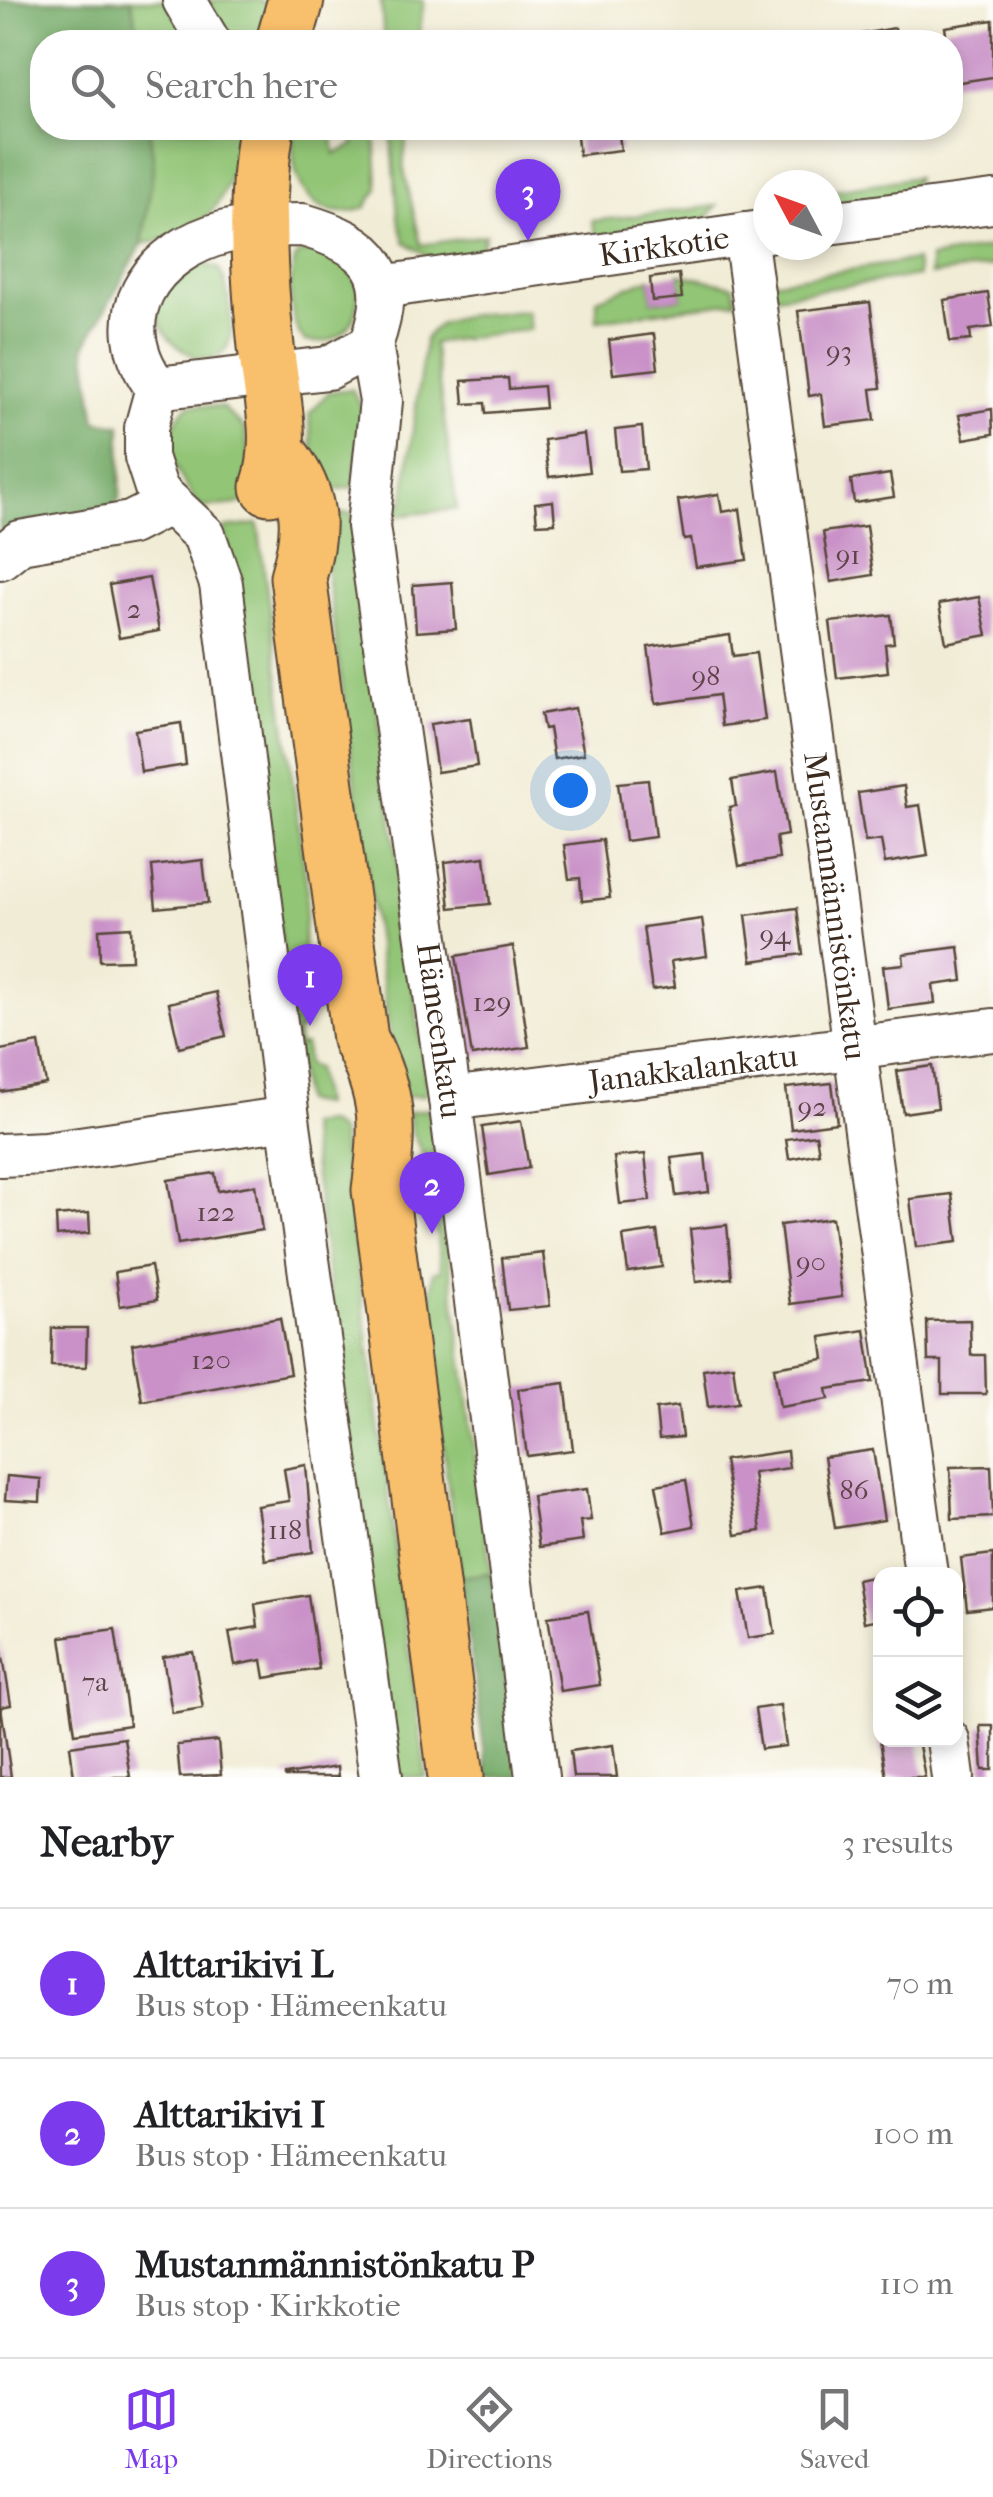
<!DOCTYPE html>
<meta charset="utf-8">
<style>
:root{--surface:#fff;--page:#f2f2f2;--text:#202124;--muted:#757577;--line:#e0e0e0;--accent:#7c3aed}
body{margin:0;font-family:"IM FELL French Canon",serif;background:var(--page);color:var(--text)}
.controls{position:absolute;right:30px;bottom:30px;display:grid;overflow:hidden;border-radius:20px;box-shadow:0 5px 15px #0003}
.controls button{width:90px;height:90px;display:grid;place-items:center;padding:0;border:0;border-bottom:2px solid var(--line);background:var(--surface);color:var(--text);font:50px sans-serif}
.compass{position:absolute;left:753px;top:170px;width:90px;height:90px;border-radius:50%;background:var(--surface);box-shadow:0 5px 15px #0003;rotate:311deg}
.you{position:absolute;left:570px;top:790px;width:35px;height:35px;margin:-25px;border:8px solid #fff;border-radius:50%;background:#1a73e8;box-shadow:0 0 0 15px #1a73e833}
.badge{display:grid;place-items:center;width:65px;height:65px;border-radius:50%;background:var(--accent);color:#fff;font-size:32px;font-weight:700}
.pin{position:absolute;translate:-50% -82px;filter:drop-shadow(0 2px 5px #0008)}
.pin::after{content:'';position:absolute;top:52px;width:35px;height:30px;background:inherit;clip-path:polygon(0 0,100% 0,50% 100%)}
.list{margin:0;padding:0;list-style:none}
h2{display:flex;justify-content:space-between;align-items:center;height:130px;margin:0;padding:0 40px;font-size:42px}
h2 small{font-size:32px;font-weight:400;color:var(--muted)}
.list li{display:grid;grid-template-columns:65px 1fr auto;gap:30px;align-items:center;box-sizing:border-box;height:150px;padding:0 40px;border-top:2px solid var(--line)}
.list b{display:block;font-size:38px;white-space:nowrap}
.list p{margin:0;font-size:32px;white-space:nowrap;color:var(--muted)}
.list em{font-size:32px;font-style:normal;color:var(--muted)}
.icon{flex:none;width:55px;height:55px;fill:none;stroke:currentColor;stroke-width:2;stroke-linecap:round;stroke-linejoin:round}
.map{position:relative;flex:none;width:993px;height:1777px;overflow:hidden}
.search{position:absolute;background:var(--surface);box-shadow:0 5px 15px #0003;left:30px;right:30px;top:30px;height:110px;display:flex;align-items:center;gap:25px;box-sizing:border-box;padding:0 35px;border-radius:40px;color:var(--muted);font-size:38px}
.sheet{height:580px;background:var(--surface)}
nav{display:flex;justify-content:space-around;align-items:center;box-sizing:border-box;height:140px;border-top:2px solid var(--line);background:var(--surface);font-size:28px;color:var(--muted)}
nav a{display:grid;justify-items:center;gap:5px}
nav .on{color:var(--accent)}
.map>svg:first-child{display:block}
.green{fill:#92c576;stroke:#66784a;stroke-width:2.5}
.forest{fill:#75aa67;stroke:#586a42;stroke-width:2.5}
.building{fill:#c991c7}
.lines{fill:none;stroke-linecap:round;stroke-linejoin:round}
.minor-casing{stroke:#564739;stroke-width:46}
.major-casing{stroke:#564739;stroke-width:59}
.minor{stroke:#fff;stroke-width:42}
.major{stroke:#f8bf6c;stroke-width:55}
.labels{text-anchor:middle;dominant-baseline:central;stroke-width:10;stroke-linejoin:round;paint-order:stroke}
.number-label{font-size:28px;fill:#5e4448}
.street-label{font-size:32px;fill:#3b2a1e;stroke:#fdfcf7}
</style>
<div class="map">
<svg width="993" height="1777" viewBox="0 0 993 1777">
<rect width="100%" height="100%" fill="#fdfcf7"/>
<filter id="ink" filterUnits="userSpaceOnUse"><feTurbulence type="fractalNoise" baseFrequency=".01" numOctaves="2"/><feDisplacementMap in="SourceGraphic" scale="20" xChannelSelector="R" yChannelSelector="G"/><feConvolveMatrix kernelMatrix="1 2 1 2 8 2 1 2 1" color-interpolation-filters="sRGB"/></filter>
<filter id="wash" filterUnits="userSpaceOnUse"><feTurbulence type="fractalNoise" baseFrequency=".0048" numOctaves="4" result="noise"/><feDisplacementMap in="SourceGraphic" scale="40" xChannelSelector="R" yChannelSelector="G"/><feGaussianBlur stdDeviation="2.25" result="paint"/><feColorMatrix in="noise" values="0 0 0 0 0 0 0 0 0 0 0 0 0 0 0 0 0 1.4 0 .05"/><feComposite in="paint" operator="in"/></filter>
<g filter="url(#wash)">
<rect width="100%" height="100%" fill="#f1ecd5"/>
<!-- green -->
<g class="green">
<path d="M131,0H170L195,42H140Z"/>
<path d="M209,0H259L272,6L259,35L240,42L221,26Z"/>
<path d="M381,0H424L418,42H384Z"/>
<path d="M149,128H239L240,132C229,196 214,234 142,244L154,164Z"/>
<path d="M295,128H332L335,154L354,145L352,128H375L378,189L365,208C310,227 285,175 295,128Z"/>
<path d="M391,128H408L403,166L421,245L485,235L479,254L434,260L405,242L398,216Z"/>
<path d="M916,177L910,196L828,207V191Z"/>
<path d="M717,206L702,223L597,238L592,221Z"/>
<path d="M993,247V266L930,275V258Z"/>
<path d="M312,249C380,256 369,354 305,341C287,323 288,277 297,255Z"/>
<path d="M916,260L918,276L768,297L769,282Z"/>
<path d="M198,263L218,268C227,281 228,296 230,312C244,407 125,335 166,286C174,277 189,270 198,263Z"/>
<path d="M679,274L734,286L737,301L597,320V299L650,278L652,301L682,298Z"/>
<path d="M527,311L530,329L433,343L457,509L386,517L387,507L403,504L425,340C439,310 498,314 527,311Z"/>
<path d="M352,389L362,409L354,487L317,492L309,414L329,392Z"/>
<path d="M189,405L222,407L245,429L255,502L201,508C178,477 152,437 189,405Z"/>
<path d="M352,513L427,1091L424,1095L398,1097L319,516Z"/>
<path d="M258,524L307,888L303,950L295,953L303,1029L297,1031L299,1046L305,1045L307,1065L316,1068L322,1105L303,1102L224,528Z"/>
<path d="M429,1109L491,1573L460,1577L428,1332L433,1272L441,1270L430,1170L412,1132L408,1112Z"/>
<path d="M327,1123L340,1132L426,1777H394L308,1125Z"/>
</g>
<!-- forest -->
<g class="forest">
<path d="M0,0H131L140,42H42V128H149L154,164L142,244L85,346L96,421L121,425L120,499L107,511L0,535Z"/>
<path d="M491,1573L519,1777H488L460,1577Z"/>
</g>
<g id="blocks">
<!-- building -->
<g class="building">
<path d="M993,20V77L953,83L945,27Z"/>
<path d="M895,28L897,42H823L822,41Z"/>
<path d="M576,128H618L621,150L579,155Z"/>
<path d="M679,274L682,298L652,301L650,278Z"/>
<path d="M988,293L993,327L970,330L971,340L950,342L944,300Z"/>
<path d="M870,302L881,388L871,389L875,420L825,426L821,394L809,396L798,311Z"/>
<path d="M654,334L658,369L613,374L609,340Z"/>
<path d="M508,378L509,389L543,386L545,408L486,413L485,403L464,404L462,381Z"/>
<path d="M992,409L993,434L964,439L959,415Z"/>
<path d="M642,427L646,469L619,471L615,430Z"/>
<path d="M584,434L589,472L549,477L544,440Z"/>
<path d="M890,474L894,497L854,503L851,480Z"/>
<path d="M719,494L722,512L740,509L747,560L696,567L691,539L684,540L678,500Z"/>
<path d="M553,501L555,523L537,524L535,503Z"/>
<path d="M866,526L873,575L831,582L823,532Z"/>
<path d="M149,578L159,631L119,638L109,585Z"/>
<path d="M452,582L456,629L416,632L413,585Z"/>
<path d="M979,597L987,635L946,643L939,604Z"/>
<path d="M891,615L894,643L885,644L888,672L837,678L830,622Z"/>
<path d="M730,635L733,656L756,653L765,720L722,726L718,695L656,704L648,647Z"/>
<path d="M575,708L584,754L554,759L549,728L544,729L541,714Z"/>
<path d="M470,718L477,766L437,772L430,724Z"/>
<path d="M181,723L186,765L141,772L135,730Z"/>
<path d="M777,772L787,835L776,837L779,859L739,866L729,807L736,806L732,780Z"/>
<path d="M648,780L655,837L625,841L618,783Z"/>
<path d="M904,786L907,807L920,805L928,856L885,863L881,840L865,842L858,793Z"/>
<path d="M602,840L610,898L582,901L580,878L569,879L564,845Z"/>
<path d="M485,857L490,904L450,908L445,862Z"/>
<path d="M203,860L208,903L156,908L152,866Z"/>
<path d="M797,908L803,954L752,961L746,915Z"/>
<path d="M702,919L707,956L671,961L675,987L652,990L643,927Z"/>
<path d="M131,927L132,960L100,961L99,929Z"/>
<path d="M513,946L529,1047L472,1056L456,956Z"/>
<path d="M959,947L963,981L933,985L935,1003L888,1009L883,966L904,964L903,954Z"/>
<path d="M216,992L226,1036L179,1047L169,1003Z"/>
<path d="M39,1043L46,1084L0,1092V1050Z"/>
<path d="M932,1066L938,1108L903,1113L897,1071Z"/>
<path d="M832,1083L837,1123L791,1129L786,1088Z"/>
<path d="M521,1121L529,1168L489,1175L482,1127Z"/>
<path d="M816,1135L819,1153L789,1159L786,1139Z"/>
<path d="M645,1154L650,1201L620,1204L614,1157Z"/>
<path d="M705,1154L709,1192L676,1196L671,1158Z"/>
<path d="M215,1173L218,1191L255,1185L262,1230L178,1244L168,1180Z"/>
<path d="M952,1194L958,1242L916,1247L910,1199Z"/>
<path d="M89,1213L90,1233L57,1236L56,1216Z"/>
<path d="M832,1218L842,1297L790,1304L780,1225Z"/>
<path d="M727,1225L732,1278L696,1282L690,1229Z"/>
<path d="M657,1231L662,1267L628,1272L623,1236Z"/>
<path d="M543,1253L550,1306L508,1310L502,1258Z"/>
<path d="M151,1266L157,1300L120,1306L115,1272Z"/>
<path d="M280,1318L290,1374L142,1401L132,1344Z"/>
<path d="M970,1320L971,1355H985L986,1394H942V1361H928L927,1321Z"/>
<path d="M52,1328H87L86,1367L51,1366Z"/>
<path d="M865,1330L873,1382L827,1389L829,1399L780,1407L774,1367L824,1359L821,1337Z"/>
<path d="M733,1365L738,1403L708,1407L703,1369Z"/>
<path d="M565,1383L573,1450L527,1456L518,1389Z"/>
<path d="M678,1406L682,1437L659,1439L656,1409Z"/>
<path d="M873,1450L884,1520L835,1528L824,1457Z"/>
<path d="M787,1451L789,1468L753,1473L761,1531L736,1535L724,1460Z"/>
<path d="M306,1465L313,1552L265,1560L257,1506L289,1501L284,1469Z"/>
<path d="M991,1466L993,1517L952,1519L950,1467Z"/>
<path d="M7,1476L41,1479L40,1502L5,1500Z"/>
<path d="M686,1480L694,1526L665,1532L656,1485Z"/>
<path d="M587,1489L591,1520L580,1521L583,1541L539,1547L532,1496Z"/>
<path d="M993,1554V1607L967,1610L961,1558Z"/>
<path d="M880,1575V1619L864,1622L857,1580Z"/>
<path d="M768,1588L775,1634L748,1638L740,1592Z"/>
<path d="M308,1595L319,1669L265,1678L262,1660L235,1665L229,1632L258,1627L255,1604Z"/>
<path d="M588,1611L600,1685L560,1691L548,1617Z"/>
<path d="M115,1629L129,1725L75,1733L61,1637Z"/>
<path d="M0,1639L11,1705L1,1707L11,1777H0Z"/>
<path d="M193,1652L203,1708L172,1713L163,1657Z"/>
<path d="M780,1705L786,1746L761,1749L755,1709Z"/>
<path d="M980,1726H993V1770H983Z"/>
<path d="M124,1738L130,1777H74L70,1746Z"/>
<path d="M880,1740H918L925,1777H886Z"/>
<path d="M218,1741L221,1775L180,1777L177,1745Z"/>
<path d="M613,1745L617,1777H573L570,1751Z"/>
<path d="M337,1767L338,1777H285V1775Z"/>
</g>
</g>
</g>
<g filter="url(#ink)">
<use href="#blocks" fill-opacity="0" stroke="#564739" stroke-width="2.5"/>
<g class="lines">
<defs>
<g id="minor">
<path d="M184,0L209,42"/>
<path d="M828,223L993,202"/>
<path d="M303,225C372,245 398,272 371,345L328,368L157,388C105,319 149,251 226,232C251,226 277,225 303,225Z"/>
<path id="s1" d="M745,234L926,1574"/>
<path id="s2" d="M382,287L768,231"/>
<path id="s3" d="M371,345L381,401L368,526L450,1099L537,1777"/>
<path d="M157,388L146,428V457L157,491L204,535L221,584L288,1118L381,1777"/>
<path d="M0,558L20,542L131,523L168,504"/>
<path id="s4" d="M450,1099L993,1030"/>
<path d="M0,1155L45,1153L288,1118"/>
<path d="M948,1740L953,1777"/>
</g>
<g id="major">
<path d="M284,42L296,0"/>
<path d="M266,128C255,194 258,269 265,336C269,388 286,437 269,487"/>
<path d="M280,455C312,497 313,527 298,577L360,1039C389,1096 389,1127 380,1190L456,1777"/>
</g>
</defs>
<!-- minor casing -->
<use href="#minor" class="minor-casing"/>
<!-- major casing -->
<use href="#major" class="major-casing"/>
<!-- minor -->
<use href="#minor" class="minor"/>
<!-- major -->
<use href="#major" class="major"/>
</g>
</g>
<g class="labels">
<!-- number labels -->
<g class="number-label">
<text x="839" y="350">93</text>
<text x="848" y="554">91</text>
<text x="134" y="608">2</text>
<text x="706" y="675">98</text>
<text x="775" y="934">94</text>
<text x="492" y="1001">129</text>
<text x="812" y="1106">92</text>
<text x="216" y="1211">122</text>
<text x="811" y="1261">90</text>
<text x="211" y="1359">120</text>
<text x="854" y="1489">86</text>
<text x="285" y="1529">118</text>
<text x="95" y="1681">7a</text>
</g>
<!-- street labels -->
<g class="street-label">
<text stroke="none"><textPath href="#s2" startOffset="285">Kirkkotie</textPath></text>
<text stroke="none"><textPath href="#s1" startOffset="678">Mustanmännistönkatu</textPath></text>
<text stroke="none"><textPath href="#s3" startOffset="692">Hämeenkatu</textPath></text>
<text stroke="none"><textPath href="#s4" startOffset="245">Janakkalankatu</textPath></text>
</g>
</g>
</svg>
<div class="controls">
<button><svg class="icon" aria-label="locate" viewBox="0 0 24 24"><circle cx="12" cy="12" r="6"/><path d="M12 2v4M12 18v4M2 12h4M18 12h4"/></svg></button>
<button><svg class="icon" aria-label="layers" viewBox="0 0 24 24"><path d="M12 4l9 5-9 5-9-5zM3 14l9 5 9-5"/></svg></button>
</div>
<svg class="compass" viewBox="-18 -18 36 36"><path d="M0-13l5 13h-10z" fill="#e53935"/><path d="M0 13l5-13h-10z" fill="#757577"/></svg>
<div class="you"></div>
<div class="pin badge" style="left:310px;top:1026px">1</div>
<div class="pin badge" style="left:432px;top:1234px">2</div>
<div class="pin badge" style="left:528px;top:241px">3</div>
<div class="search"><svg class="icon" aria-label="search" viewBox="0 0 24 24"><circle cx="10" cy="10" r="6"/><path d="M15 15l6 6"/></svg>Search here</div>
</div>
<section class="sheet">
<h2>Nearby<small>3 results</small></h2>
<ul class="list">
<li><span class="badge">1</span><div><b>Alttarikivi L</b><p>Bus stop · Hämeenkatu</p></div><em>70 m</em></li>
<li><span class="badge">2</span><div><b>Alttarikivi I</b><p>Bus stop · Hämeenkatu</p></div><em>100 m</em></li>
<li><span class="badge">3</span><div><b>Mustanmännistönkatu P</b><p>Bus stop · Kirkkotie</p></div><em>110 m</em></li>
</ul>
</section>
<nav>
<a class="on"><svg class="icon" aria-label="map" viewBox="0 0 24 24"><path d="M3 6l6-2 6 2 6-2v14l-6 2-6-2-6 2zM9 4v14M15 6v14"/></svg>Map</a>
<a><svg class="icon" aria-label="directions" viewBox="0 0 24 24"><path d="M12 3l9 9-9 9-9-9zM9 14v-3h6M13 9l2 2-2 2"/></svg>Directions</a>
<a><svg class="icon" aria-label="saved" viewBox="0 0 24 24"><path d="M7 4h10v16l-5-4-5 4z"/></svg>Saved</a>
</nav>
